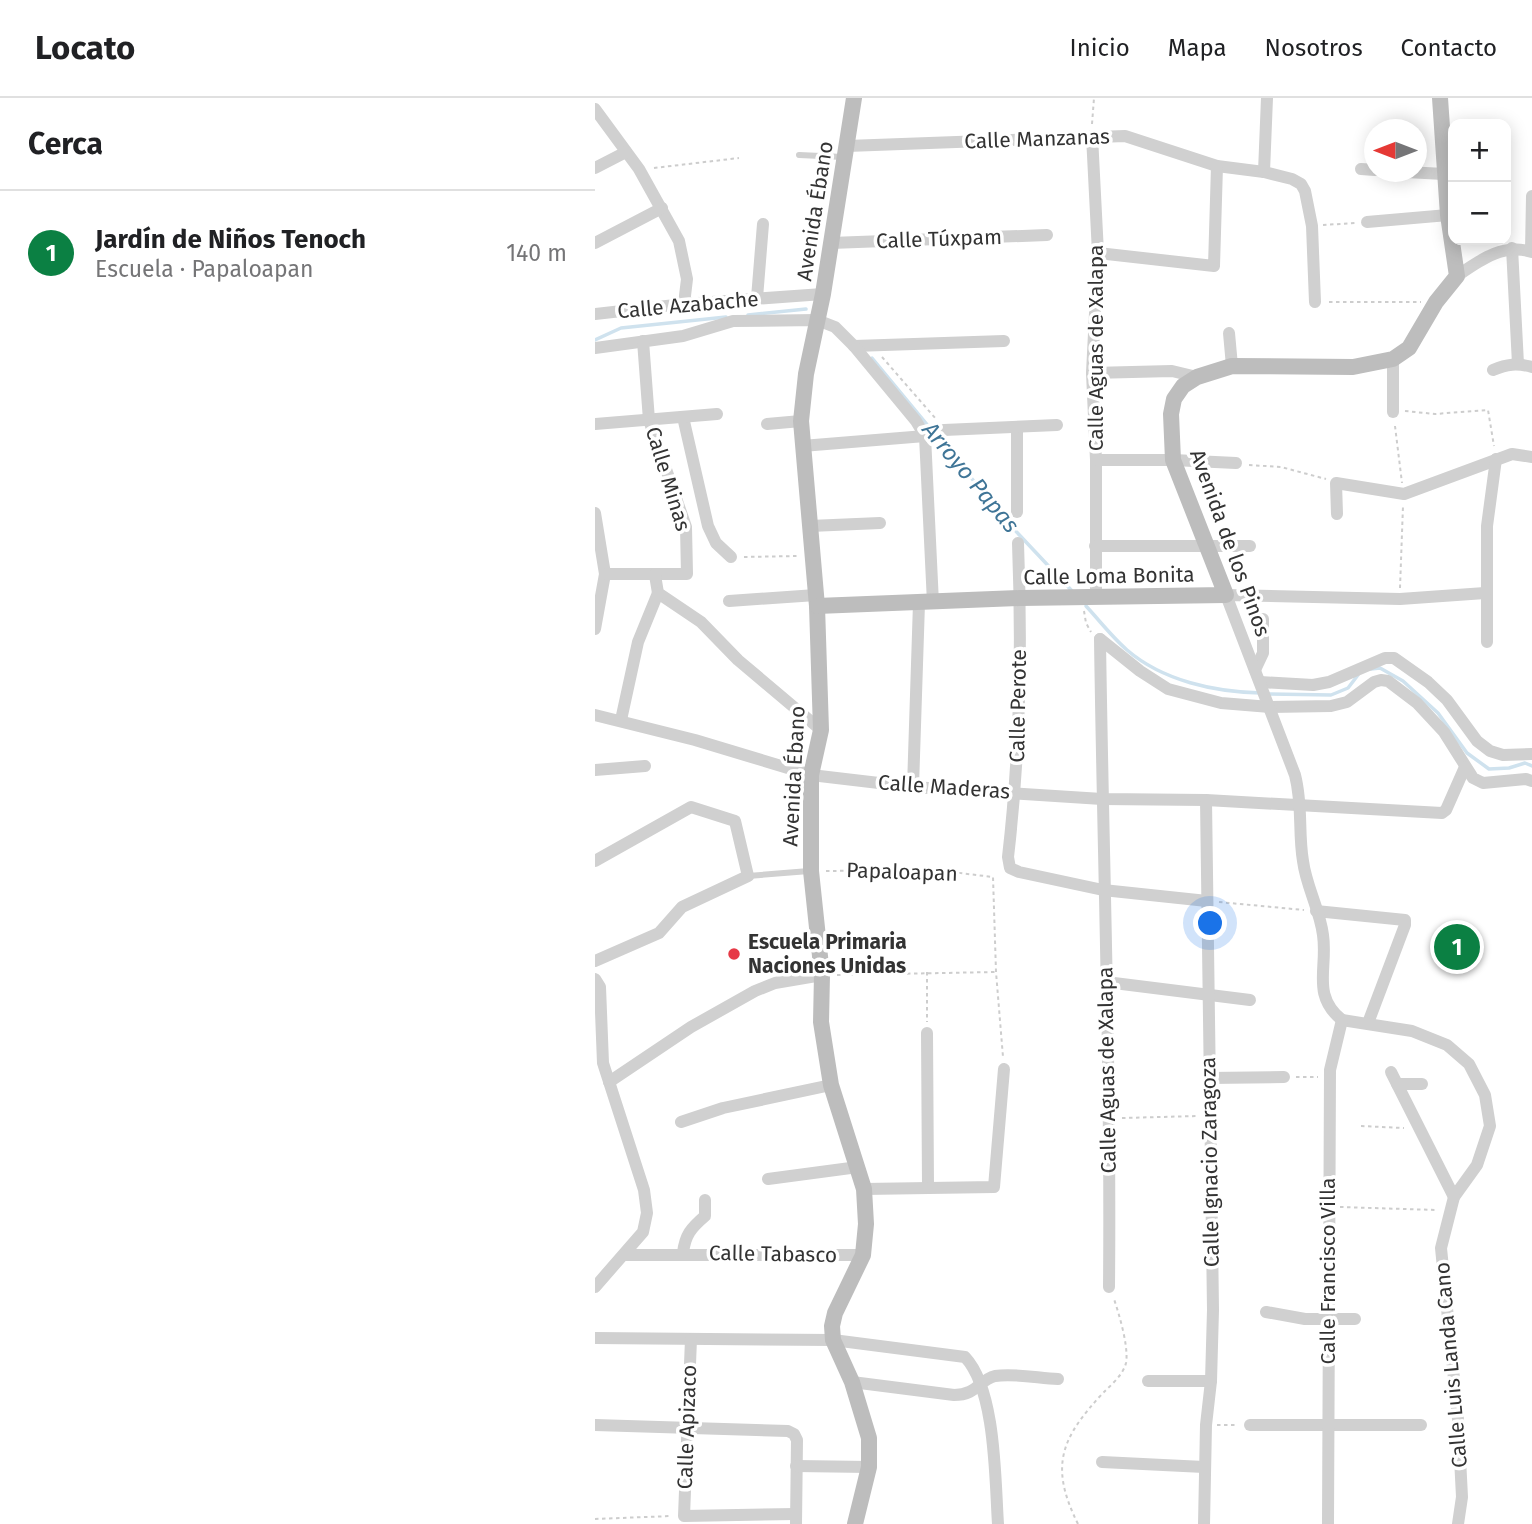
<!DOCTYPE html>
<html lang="es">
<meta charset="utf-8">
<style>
:root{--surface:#fff;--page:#f6f6f6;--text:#202124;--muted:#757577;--line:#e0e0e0;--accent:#0b8043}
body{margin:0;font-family:"Fira Sans",sans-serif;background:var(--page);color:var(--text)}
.controls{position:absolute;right:21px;top:21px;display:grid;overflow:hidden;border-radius:14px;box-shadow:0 4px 18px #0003}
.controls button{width:63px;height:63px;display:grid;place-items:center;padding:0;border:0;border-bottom:2px solid var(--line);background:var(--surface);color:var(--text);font:35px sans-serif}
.compass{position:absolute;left:769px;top:21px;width:63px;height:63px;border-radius:50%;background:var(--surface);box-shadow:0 4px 18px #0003;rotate:270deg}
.you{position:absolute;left:616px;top:826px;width:24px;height:24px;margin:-18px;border:5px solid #fff;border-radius:50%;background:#1a73e8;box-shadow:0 0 0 10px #1a73e833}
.badge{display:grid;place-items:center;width:46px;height:46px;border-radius:50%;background:var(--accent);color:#fff;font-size:23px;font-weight:700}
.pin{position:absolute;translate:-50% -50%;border:4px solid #fff;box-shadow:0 2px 7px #0006}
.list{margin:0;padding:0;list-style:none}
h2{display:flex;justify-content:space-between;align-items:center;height:91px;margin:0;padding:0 28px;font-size:30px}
h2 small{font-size:23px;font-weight:400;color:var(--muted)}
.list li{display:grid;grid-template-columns:46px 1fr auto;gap:21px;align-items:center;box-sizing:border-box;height:126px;padding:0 28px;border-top:2px solid var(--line)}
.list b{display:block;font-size:26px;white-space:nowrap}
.list p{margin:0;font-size:23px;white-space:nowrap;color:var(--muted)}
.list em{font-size:23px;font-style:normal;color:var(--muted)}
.map{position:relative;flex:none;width:937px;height:1426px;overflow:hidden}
header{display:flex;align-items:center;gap:42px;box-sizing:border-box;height:98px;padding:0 35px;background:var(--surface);border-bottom:2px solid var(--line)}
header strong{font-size:33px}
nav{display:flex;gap:38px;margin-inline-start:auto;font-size:24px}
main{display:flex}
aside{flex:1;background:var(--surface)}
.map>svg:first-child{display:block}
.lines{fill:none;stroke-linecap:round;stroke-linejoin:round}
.stream{stroke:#cfe2ee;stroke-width:3.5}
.path{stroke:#cdcdcd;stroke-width:2;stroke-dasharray:3.5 3.5;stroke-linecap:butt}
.lane{stroke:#d0d0d0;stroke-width:6}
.street{stroke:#d0d0d0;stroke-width:12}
.secondary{stroke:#bdbdbd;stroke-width:16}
.poi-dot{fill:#e63946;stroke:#fff;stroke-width:2.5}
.labels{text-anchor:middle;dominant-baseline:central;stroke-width:7;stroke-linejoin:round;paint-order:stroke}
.street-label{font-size:21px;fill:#333;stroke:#fff}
.poi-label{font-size:21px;font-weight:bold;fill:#333;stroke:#fff;text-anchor:start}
.water-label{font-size:23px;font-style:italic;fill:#3f7597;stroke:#fff}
</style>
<header>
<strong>Locato</strong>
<nav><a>Inicio</a><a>Mapa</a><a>Nosotros</a><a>Contacto</a></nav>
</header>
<main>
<aside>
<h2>Cerca<small></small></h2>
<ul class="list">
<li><span class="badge">1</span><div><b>Jardín de Niños Tenoch</b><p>Escuela · Papaloapan</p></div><em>140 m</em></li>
</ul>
</aside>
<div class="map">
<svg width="937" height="1426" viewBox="0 0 937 1426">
<rect width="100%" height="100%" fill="#fff"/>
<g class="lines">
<!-- stream -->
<g class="stream">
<path d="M153,217L211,211"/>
<path d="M0,242L26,230L131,219"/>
<path d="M277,260L416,428L478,494"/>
<path d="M491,508C504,522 517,539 532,552C568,583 620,594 666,595"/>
<path d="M776,571L785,570L808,583L843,615L872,655L894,671L914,670L930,665L937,668"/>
<path d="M674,596L736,597L753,590L763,577"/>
</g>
<!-- path -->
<g class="path">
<path d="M497,26L499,0"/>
<path d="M59,70L144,60"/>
<path d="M728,127L761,125"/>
<path d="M734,204H826"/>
<path d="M287,259L341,321"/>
<path d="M810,313L840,316L893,312L899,348"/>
<path d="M800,328L807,385"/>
<path d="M654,367L686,369L731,381"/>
<path d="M149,459L202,458"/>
<path d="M805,490L808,408"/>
<path d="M489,513L491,525L496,534"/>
<path d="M231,773L340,772L398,779L401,874L408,959"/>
<path d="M624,804L709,812"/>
<path d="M332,874V924"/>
<path d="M242,877L401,874"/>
<path d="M701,979H723"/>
<path d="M527,1020L602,1018"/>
<path d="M766,1028L809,1030"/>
<path d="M745,1109L841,1112"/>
<path d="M622,1327H641"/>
<path d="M0,1421L76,1418"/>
<path d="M483,1426C454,1368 466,1340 508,1295C516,1287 528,1277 531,1265C534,1249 524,1216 519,1201"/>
</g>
<!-- lane -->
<g class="lane">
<path d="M204,57L248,59"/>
<path d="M153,778L214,773"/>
</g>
<!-- street -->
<g class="street">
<path d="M0,11L44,71L84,143L92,181L89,206"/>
<path d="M497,38L503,155L497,275L501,362V500"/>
<path d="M252,48L530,38L622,68L669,74L697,81L706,86L710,93L717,128L720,204"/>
<path d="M0,70L31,54"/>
<path d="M766,71L780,72"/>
<path d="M669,74L672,0"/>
<path d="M811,74L849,76"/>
<path d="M772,124L853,117"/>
<path d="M0,145L67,110"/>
<path d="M236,145L452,137"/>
<path d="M917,150L923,266"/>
<path d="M936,153L937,98"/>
<path d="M503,155L619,168L622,68"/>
<path d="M862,178C885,162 908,145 937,154"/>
<path d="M162,200L168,126"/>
<path d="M0,216L89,206L228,196"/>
<path d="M634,235L637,268"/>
<path d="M259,248L409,243"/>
<path d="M0,250L88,238L138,223L222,222L240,229L259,248L321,323L330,338L338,505"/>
<path d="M898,272C912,266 922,265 937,269"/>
<path d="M497,275L577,273L602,279"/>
<path d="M798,314V261"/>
<path d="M88,319L113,428L121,445L136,459"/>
<path d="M0,326L122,316"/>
<path d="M172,326L206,323"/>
<path d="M422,330V414"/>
<path d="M207,348L330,338L349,332L462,327"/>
<path d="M501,362H578L641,365"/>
<path d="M0,415L10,476L0,531"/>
<path d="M742,416L741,385L809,396L917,356L937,359"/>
<path d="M215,428L285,425"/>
<path d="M423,445C427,549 425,656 413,759L415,770L424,774L508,792L612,803"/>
<path d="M500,448H655"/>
<path d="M10,476H92L91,429L54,322L48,243"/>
<path d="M60,477L63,495L106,524L143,562L226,632"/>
<path d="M134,503L221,497"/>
<path d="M505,541C508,757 516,973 514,1189"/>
<path d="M505,541L545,573L573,591L626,605L675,609L736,608L752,604L779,584L786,582L793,583L822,605L849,634L878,680L888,685L931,681L937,683"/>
<path d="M892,544V428L901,361"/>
<path d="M660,572L668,555V521"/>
<path d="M665,584L718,587L734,584L790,560H799L833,584L852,602L882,643L895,653L908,657L937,656"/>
<path d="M0,617L100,642L216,677L318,689L507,701L611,702L847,715L851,712L870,669"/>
<path d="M26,622L43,544L63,495"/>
<path d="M0,672L50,668"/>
<path d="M318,689L324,505"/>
<path d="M0,763L96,709L140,723L153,778L87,809L64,835L0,863"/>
<path d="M721,813L810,822V827L773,925"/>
<path d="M0,881L5,889L8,965L49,1092L52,1115L48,1134L0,1189"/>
<path d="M511,884L655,902"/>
<path d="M747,922C716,897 733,870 728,837C725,812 711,788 708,763C703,733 708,708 700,677L631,497L805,501L890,495"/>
<path d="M747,922L817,933L852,947L874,966L890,997L895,1028L882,1067L859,1099L846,1150L863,1321L867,1399L863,1426"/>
<path d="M332,935L333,1088"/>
<path d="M796,974L859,1099"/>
<path d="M614,980L689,979"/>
<path d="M14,984L96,929L160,893L180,885L227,877"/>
<path d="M802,986H827"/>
<path d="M86,1024L128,1010L236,987"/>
<path d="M173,1081L263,1069"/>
<path d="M269,1091L399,1089L409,971"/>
<path d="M88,1155C90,1137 96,1130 110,1118V1102"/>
<path d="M30,1157H268"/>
<path d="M671,1214L710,1221H760"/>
<path d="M0,1240L238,1242L370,1259C401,1292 400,1382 403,1426"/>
<path d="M96,1241L89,1418L201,1416"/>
<path d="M553,1283H616"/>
<path d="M257,1284L359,1297C382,1297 384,1282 400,1278C419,1275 443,1280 463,1281"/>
<path d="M0,1327L193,1333L199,1336L202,1342L201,1426"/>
<path d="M655,1327H826"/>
<path d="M507,1364L609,1369"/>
<path d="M201,1368L274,1369"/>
<path d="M609,1426L611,1327L616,1283L618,1212L611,702"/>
<path d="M733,1426L735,972L747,922"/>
</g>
<!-- secondary -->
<g class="secondary">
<path d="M259,0L228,196L211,276L206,323L222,508L226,632L216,677V773L227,877L226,924L236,987L269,1091L271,1126L268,1157L240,1215L237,1228L238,1242L257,1284L274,1340V1369L260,1426"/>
<path d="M222,508L425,500L631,497L578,362L576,316L579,301L588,288L602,279L637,268L758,269L798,261L814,250L841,204L862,178L853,117L845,0"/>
</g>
</g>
<!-- markers -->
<circle class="poi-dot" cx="139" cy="856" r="7"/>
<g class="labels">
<!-- street labels -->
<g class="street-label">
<text transform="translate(442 41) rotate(-2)">Calle Manzanas</text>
<text transform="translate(220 113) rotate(-81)">Avenida Ébano</text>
<text transform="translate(344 141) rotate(-2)">Calle Túxpam</text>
<text transform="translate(93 207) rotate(-5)">Calle Azabache</text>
<text transform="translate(501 250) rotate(-90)">Calle Aguas de Xalapa</text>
<text transform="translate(73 381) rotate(73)">Calle Minas</text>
<text transform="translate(635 445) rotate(70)">Avenida de los Pinos</text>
<text transform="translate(514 478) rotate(-1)">Calle Loma Bonita</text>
<text transform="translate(423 608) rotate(-89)">Calle Perote</text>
<text transform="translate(199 678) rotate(-87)">Avenida Ébano</text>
<text transform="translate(349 689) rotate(4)">Calle Maderas</text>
<text transform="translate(307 774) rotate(2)">Papaloapan</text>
<text transform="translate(512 972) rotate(-91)">Calle Aguas de Xalapa</text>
<text transform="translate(615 1064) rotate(-91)">Calle Ignacio Zaragoza</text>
<text transform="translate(178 1156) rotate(1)">Calle Tabasco</text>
<text transform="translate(733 1173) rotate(-90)">Calle Francisco Villa</text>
<text transform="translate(856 1267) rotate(-95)">Calle Luis Landa Cano</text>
<text transform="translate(92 1329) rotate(-88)">Calle Apizaco</text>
</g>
<!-- poi labels -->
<g class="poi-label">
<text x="153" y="844">Escuela Primaria<tspan x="153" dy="24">Naciones Unidas</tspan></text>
</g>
<!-- water labels -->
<g class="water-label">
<text transform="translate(376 379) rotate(50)">Arroyo Papas</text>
</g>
</g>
</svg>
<div class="controls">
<button>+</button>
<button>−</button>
</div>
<svg class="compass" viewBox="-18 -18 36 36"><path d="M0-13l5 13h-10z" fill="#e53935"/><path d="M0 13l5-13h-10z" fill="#757577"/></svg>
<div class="you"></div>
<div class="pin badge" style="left:862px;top:849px">1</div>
</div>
</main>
